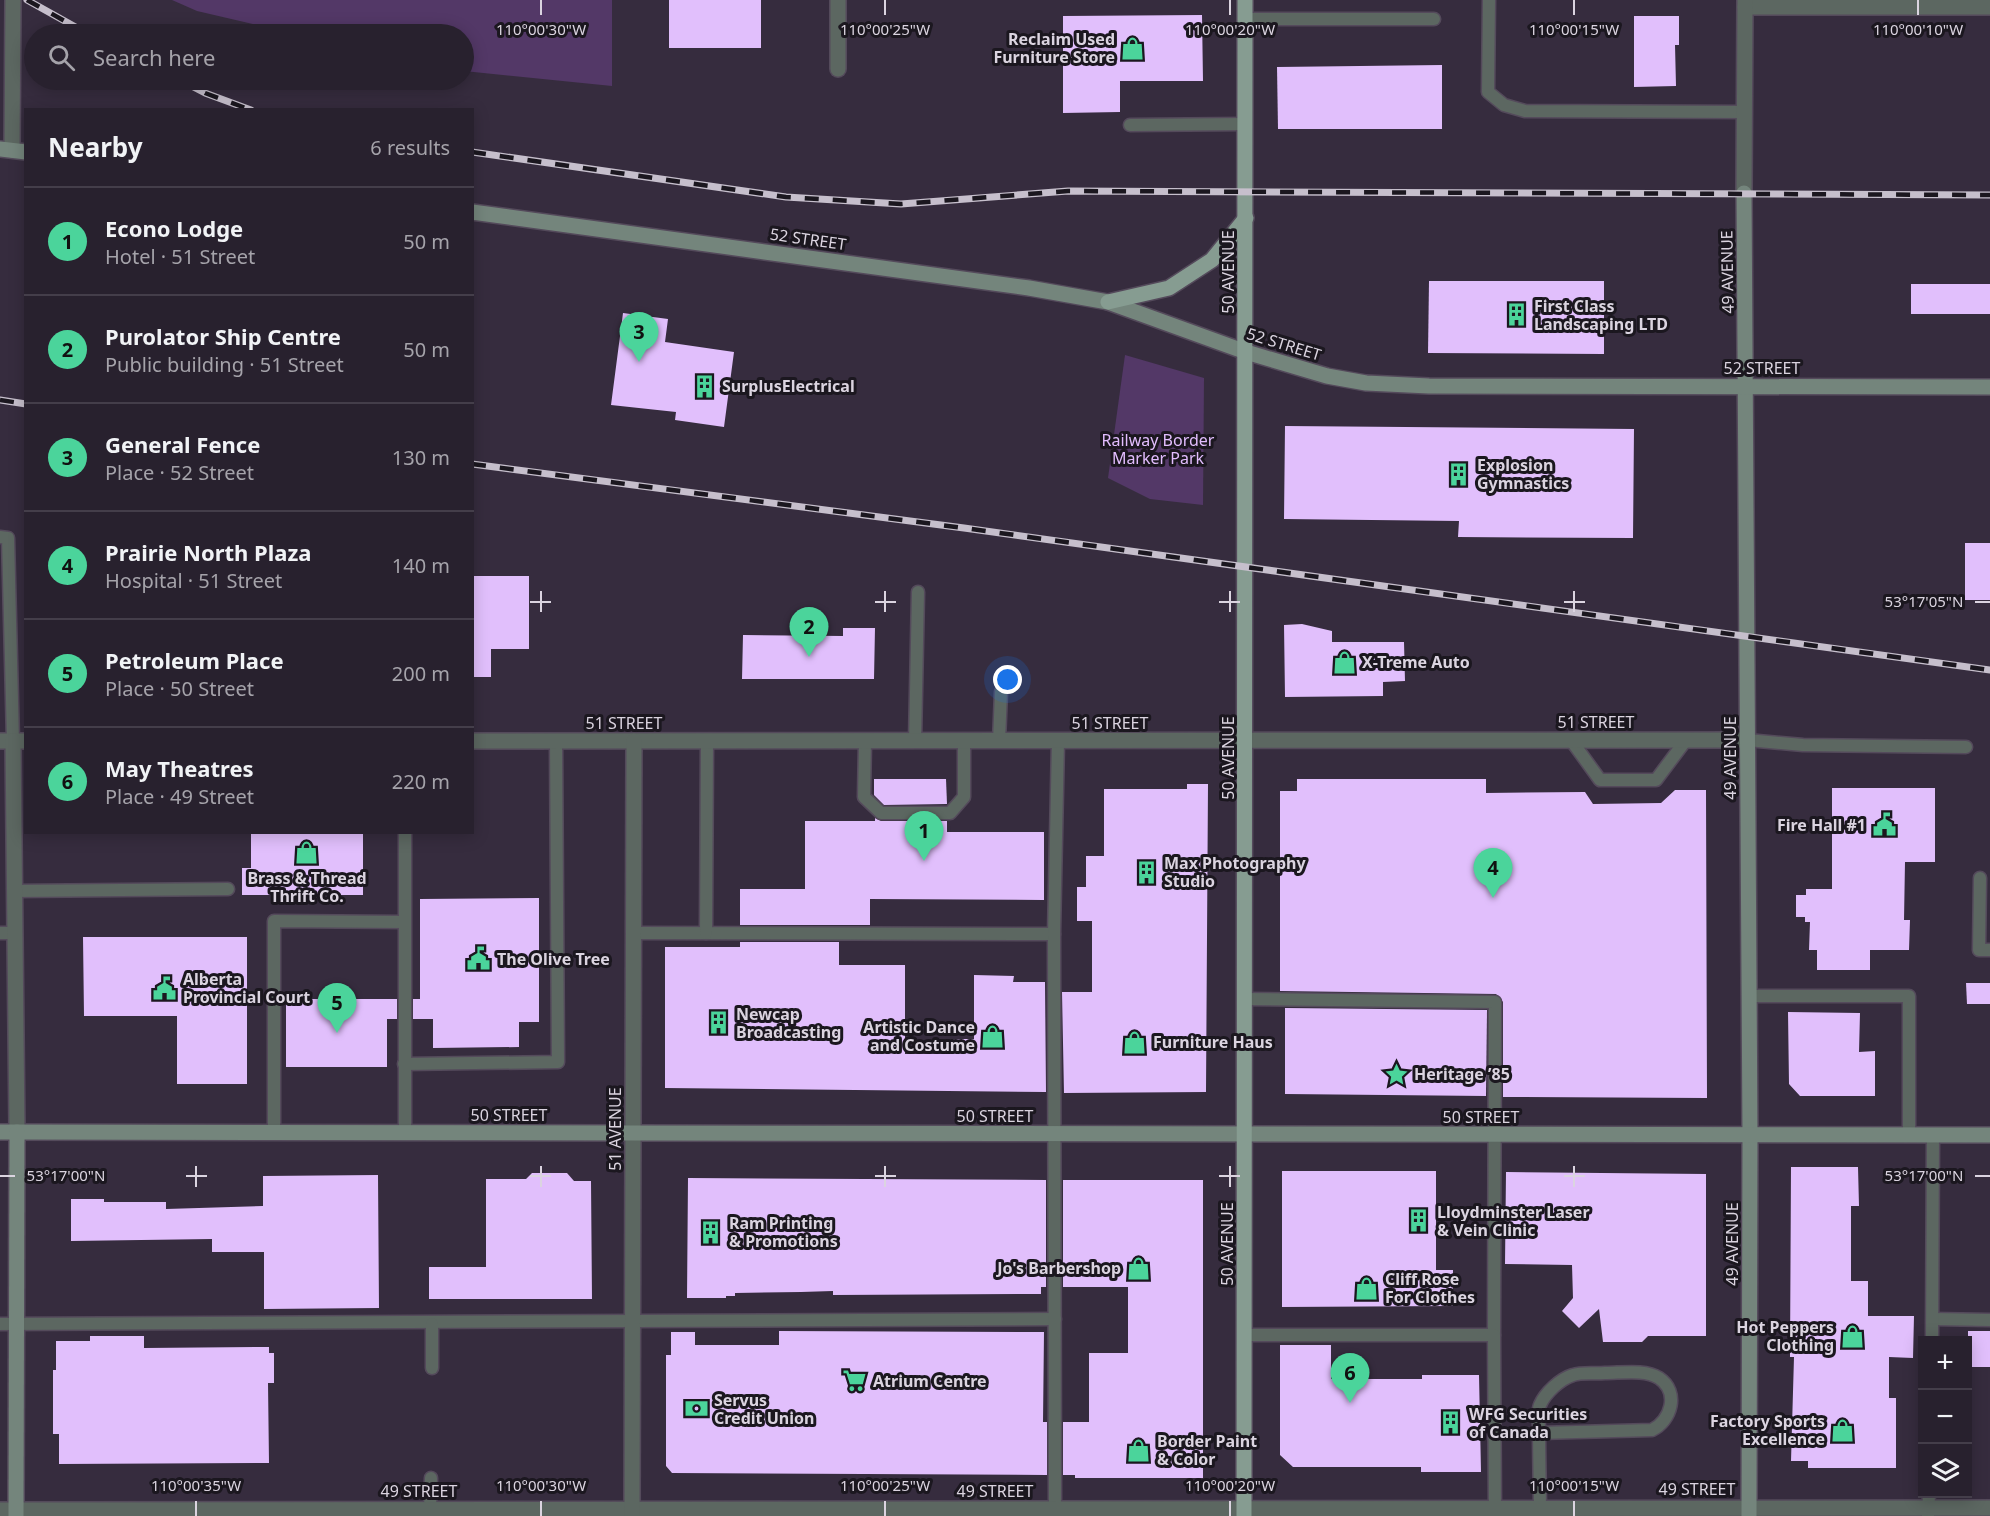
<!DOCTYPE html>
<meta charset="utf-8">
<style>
:root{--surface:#28212e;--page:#342e3a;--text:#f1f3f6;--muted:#a5a3aa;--line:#443e4a;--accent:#4bd49b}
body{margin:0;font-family:"Noto Sans",sans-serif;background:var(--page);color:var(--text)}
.controls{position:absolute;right:18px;bottom:18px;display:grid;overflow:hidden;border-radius:0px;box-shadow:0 3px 15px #0003}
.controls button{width:54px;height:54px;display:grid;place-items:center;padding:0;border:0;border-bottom:2px solid var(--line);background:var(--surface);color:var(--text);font:30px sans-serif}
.you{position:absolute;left:1008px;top:680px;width:21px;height:21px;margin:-15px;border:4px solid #fff;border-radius:50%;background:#1a73e8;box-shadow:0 0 0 9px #1a73e833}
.badge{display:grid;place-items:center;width:39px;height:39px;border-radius:50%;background:var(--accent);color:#111;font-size:20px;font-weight:700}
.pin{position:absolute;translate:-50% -50px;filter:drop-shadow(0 2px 3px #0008)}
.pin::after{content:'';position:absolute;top:32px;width:21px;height:18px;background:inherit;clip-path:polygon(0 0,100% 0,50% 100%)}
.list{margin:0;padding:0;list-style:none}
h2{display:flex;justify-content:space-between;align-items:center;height:78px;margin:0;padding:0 24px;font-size:26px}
h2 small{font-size:20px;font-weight:400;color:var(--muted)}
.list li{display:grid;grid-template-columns:39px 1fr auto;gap:18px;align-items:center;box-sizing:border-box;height:108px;padding:0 24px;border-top:2px solid var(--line)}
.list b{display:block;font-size:22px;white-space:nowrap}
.list p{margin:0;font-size:20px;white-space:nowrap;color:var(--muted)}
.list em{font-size:20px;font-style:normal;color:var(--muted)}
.icon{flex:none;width:33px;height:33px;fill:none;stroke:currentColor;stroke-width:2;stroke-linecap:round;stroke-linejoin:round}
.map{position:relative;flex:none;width:1990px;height:1516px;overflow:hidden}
.search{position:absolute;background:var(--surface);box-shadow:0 3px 15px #0003;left:24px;top:24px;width:450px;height:66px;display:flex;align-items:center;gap:15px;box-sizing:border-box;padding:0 21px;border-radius:33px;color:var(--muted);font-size:22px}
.panel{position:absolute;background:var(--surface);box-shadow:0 3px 15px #0003;left:24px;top:108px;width:450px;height:726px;border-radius:0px}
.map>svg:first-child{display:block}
.green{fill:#533867}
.building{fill:#e1bffc}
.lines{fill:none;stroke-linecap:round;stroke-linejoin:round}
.lane-casing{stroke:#544a5b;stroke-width:15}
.street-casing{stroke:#544a5b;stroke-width:18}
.secondary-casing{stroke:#544a5b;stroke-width:18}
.primary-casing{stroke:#544a5b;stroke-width:18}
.lane{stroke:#5c6761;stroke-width:12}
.street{stroke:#5c6761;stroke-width:15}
.secondary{stroke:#74857c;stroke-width:15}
.primary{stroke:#869c91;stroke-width:15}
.rail-casing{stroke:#c6bfcc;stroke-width:7}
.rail{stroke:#1b171f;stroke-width:4.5;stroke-dasharray:14;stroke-linecap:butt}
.ticks{fill:none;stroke:#dbd4e0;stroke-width:2}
.labels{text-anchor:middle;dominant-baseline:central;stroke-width:6;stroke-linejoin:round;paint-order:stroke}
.poi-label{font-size:16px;font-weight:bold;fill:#dbd4e0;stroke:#1b171f;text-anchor:start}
.street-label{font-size:16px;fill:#dbd4e0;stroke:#1b171f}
.park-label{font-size:16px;fill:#e2bdfe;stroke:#1b171f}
.ticks-label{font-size:15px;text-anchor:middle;fill:#dbd4e0;stroke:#1b171f;stroke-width:6;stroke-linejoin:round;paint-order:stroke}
</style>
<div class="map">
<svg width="1990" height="1516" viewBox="0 0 1990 1516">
<rect width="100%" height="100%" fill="#362c3e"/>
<!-- green -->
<g class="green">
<path d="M172,0H612V86L464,71V34H295L197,11Z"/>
<path d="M1125,355L1204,378L1203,505L1150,499L1108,478Z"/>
</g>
<!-- building -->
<g class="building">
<rect x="669" y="0" width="92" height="48"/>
<path d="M1202,15L1203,81H1120V112L1063,113V16Z"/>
<path d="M1634,16H1679V45H1675L1676,86L1634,87Z"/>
<path d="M1442,65V129H1278L1277,67Z"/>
<path d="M1429,281H1604V354L1428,353Z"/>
<rect x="1911" y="284" width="79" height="30"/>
<path d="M623,313L668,319L665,342L734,352L724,427L675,420L676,412L611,405Z"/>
<path d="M1285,426L1634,429L1633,538L1458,537L1459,521L1284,519Z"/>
<rect x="1965" y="543" width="25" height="57"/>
<path d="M472,576H529V649H491V677H472Z"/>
<path d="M1302,624L1332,631V642H1404L1405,681L1383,682V696L1285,697L1284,625Z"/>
<path d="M843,628H875L874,679H742L743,635L843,636Z"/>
<path d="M874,779H946L947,804L884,805L874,795Z"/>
<path d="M1297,779H1486V793L1585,792L1593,804L1661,803L1675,790H1706L1707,1098L1503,1097V1002L1496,994L1280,991V791H1297Z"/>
<path d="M1187,784H1208L1206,1092L1064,1093L1062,992H1092V921H1077V887H1086V856H1104V789H1187Z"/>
<path d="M1832,788H1935V862H1905L1904,920H1910L1909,950H1870V970H1817V950H1809L1810,922H1805V917H1796V895H1806V889H1832Z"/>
<path d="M875,818L881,821H947V832H1044V900L870,899V925H740V889H805V821H875Z"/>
<path d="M251,832H363V895H242V868H251Z"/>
<path d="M539,898V1022H519V1047L433,1048V1019H413V999H420V899Z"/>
<path d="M83,937H247V1084H177V1016H84Z"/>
<path d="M740,942H839V965H905V1054H950V1039H974V975L1014,976L1013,982H1045L1046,1092L665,1088V947H740Z"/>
<path d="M1966,983H1990V1004H1967Z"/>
<path d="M286,999H397V1019H387V1067H286Z"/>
<path d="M1285,1008L1487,1010L1486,1096L1285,1094Z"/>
<path d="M1788,1012L1860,1013L1859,1052L1875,1051V1096H1800L1789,1084Z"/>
<path d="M1791,1167H1858L1859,1206H1851V1281H1868V1316H1914L1913,1358L1889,1357V1398H1896V1468H1808V1461H1791L1794,1357H1790Z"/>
<path d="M1282,1171H1436V1270H1453V1306L1282,1307Z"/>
<path d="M1506,1172L1706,1174V1336H1648L1642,1342H1603L1599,1309L1579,1328L1562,1311L1573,1298L1572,1265L1505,1264Z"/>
<path d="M532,1173H567L574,1181H591L592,1299H429V1267H486V1179H526Z"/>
<path d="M378,1175L379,1308L264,1309V1252H212V1239L71,1241V1199H104V1202H166V1209L263,1206V1176Z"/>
<path d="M688,1178L1046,1180V1287H1041V1294L833,1295V1291L801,1292L735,1293V1296H726V1298H687Z"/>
<path d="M1063,1180H1203V1478H1075V1475H1063V1422H1089V1353H1128V1287H1063Z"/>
<path d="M779,1331L1044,1332L1043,1422H1047V1475L672,1473L666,1466V1355H671V1332H695V1345H779Z"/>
<rect x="1968" y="1331" width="22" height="36"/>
<path d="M90,1336H144V1348L269,1347V1353H274V1383H268L269,1463L59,1464V1434H53V1370H56V1341H90Z"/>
<path d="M1280,1345H1331V1379H1422V1375H1479L1481,1472H1421V1467H1293L1280,1455Z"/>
</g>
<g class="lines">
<defs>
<g id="lane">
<path d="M1489,0L1488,92L1504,105L1525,111L1744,112"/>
<path d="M1245,19H1434"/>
<path d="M1130,125L1245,124"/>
<path d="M0,537L8,538L13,741"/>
<path d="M1571,740L1600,780H1656L1686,740"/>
<path d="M1747,740L1803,745L1966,747"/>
<path d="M865,741L864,797L881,813H950L964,797V741"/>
<path d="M915,741L918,592"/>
<path d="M999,741L1001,692"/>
<path d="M1980,878L1979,950H1990"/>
<path d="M15,891L228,889"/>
<path d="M0,933H15"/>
<path d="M633,933L1054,934"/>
<path d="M706,933L707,741"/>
<path d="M1749,996H1909V1135"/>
<path d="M1245,999L1495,1002L1494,1335"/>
<path d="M404,1064L558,1062L556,741"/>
<path d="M274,1133V921L404,922"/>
<path d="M405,1133V832"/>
<path d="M1933,1319L1990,1320"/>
<path d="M0,1324C352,1324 704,1320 1055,1319"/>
<path d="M1245,1335H1494L1495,1516"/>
<path d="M1932,1340L1933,1135"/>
<path d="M432,1368V1324"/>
<path d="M1539,1433L1652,1430C1671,1421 1680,1392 1659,1378C1645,1369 1622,1373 1605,1373C1595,1374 1582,1372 1573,1375C1560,1379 1545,1393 1540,1405C1537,1411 1539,1422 1539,1428C1539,1458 1540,1487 1540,1516"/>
<path d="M430,1509L431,1478"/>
<path d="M1055,1516L1054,934L1058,741"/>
<path d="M1928,1516L1929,1494"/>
</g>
<g id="street">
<path d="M838,0V69"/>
<path d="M1745,7H1990"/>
<path d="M12,150L13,0"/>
<path d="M1744,193L1745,0"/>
<path d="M0,741H26"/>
<path d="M13,741L17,1132"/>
<path d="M472,741L1747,740"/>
<path d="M0,1510L1990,1508"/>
<path d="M632,1516L634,741"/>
</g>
<g id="secondary">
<path d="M0,149L26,152"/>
<path d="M1744,193L1750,1135L1749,1516"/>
<path d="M472,212L1029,288L1108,302L1246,352L1327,376L1366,383L1429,386L1990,387"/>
<path d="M0,1132L1990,1135"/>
<path d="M16,1516L17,1132"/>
</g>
<g id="primary">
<path d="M1108,302L1169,288L1212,260L1246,218"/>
<path d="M1244,1516L1245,0"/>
</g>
</defs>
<!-- lane casing -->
<use href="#lane" class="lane-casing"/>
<!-- street casing -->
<use href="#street" class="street-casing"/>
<!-- secondary casing -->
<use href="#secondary" class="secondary-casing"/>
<!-- primary casing -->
<use href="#primary" class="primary-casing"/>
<!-- lane -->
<use href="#lane" class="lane"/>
<!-- street -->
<use href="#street" class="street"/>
<!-- secondary -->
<use href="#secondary" class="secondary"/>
<!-- primary -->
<use href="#primary" class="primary"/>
<defs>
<g id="rail">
<path d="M27,0L88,34"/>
<path d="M180,80L205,93L251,110"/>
<path d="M472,152L786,197L901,204L1068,191L1990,195"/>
<path d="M0,400L26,404"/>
<path d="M472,464L964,528L1990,670"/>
</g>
</defs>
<!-- rail casing -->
<use href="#rail" class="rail-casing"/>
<!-- rail -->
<use href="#rail" class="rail"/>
</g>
<!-- ticks -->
<path class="ticks" d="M541,0V15M885,0V15M1230,0V15M1574,0V15M1918,0V15M541,591V612M885,591V612M1230,591V612M1574,591V612M530,602H551M875,602H896M1219,602H1240M1564,602H1585M1975,602H1990M196,1166V1187M541,1166V1187M885,1166V1187M1230,1166V1187M1574,1166V1187M0,1176H15M186,1176H207M530,1176H551M875,1176H896M1219,1176H1240M1564,1176H1585M1975,1176H1990M196,1501V1516M541,1501V1516M885,1501V1516M1230,1501V1516M1574,1501V1516"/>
<!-- icons -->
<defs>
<symbol id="shop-bare" viewBox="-9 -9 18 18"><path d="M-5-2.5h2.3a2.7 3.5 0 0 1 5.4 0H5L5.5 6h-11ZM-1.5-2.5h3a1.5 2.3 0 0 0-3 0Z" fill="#4bd49b" stroke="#1b171f" stroke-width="2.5" paint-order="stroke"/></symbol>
<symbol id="building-bare" viewBox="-9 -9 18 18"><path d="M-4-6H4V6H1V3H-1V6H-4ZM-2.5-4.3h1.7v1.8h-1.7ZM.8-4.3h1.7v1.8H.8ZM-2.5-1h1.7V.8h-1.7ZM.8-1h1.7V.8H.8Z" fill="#4bd49b" stroke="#1b171f" stroke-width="2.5" paint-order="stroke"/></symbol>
<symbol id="civic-bare" viewBox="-9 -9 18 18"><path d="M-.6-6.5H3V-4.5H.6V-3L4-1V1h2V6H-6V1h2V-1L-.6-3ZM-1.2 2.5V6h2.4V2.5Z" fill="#4bd49b" stroke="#1b171f" stroke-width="2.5" paint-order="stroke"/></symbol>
<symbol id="sight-bare" viewBox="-9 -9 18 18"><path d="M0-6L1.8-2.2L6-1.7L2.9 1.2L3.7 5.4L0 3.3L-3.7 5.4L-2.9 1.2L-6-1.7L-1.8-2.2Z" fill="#4bd49b" stroke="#1b171f" stroke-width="2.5" paint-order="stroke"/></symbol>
<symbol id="supermarket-bare" viewBox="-9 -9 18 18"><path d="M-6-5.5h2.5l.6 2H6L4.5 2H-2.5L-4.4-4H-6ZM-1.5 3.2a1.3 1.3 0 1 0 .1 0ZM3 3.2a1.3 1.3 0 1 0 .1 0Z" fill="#4bd49b" stroke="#1b171f" stroke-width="2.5" paint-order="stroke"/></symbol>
<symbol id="bank-bare" viewBox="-9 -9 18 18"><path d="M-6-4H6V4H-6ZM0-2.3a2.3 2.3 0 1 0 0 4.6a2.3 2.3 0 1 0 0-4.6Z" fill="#4bd49b" stroke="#1b171f" stroke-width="2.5" paint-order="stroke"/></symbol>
</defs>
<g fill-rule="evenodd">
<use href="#shop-bare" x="1116" y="32" width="33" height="33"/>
<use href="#building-bare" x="1500" y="298" width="33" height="33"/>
<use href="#building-bare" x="688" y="370" width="33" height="33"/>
<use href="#building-bare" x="1442" y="458" width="33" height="33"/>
<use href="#shop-bare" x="1328" y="646" width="33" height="33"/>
<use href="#civic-bare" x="1868" y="808" width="33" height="33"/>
<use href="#shop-bare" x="290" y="836" width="33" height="33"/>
<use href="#building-bare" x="1130" y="856" width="33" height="33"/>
<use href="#civic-bare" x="462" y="942" width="33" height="33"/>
<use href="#civic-bare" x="148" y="972" width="33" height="33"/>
<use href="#building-bare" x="702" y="1006" width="33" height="33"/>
<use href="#shop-bare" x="976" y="1020" width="33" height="33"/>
<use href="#shop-bare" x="1118" y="1026" width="33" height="33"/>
<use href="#sight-bare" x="1380" y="1058" width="33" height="33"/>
<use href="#building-bare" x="1402" y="1204" width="33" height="33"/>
<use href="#building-bare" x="694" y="1216" width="33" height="33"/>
<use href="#shop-bare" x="1122" y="1252" width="33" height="33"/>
<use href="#shop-bare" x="1350" y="1272" width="33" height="33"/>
<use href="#shop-bare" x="1836" y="1320" width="33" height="33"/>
<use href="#supermarket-bare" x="838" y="1364" width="33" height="33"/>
<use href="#bank-bare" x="680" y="1392" width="33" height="33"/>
<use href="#building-bare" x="1434" y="1406" width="33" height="33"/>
<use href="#shop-bare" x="1826" y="1414" width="33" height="33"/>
<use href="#shop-bare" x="1122" y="1434" width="33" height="33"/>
</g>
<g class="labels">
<!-- poi labels -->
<g class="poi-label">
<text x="1115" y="39" text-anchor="end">Reclaim Used<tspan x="1115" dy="18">Furniture Store</tspan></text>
<text x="1534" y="306">First Class<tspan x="1534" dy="18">Landscaping LTD</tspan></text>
<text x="722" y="386">SurplusElectrical</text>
<text x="1477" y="465">Explosion<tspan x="1477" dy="18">Gymnastics</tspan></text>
<text x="1362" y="662">X-Treme Auto</text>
<text x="1866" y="825" text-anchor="end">Fire Hall #1</text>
<text x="1164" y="863">Max Photography<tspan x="1164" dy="18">Studio</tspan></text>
<text x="307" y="878" text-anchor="middle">Brass &amp; Thread<tspan x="307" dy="18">Thrift Co.</tspan></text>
<text x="497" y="959">The Olive Tree</text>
<text x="183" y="979">Alberta<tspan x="183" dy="18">Provincial Court</tspan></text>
<text x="736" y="1014">Newcap<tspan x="736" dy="18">Broadcasting</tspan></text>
<text x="975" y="1027" text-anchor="end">Artistic Dance<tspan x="975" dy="18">and Costume</tspan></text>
<text x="1153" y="1042">Furniture Haus</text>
<text x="1414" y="1074">Heritage ’85</text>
<text x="1437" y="1212">Lloydminster Laser<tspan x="1437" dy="18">&amp; Vein Clinic</tspan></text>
<text x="729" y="1223">Ram Printing<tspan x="729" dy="18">&amp; Promotions</tspan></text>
<text x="1121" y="1268" text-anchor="end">Jo's Barbershop</text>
<text x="1385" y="1279">Cliff Rose<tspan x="1385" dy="18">For Clothes</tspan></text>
<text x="1834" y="1327" text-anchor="end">Hot Peppers<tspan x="1834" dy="18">Clothing</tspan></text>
<text x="873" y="1381">Atrium Centre</text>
<text x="714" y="1400">Servus<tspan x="714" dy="18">Credit Union</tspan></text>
<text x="1469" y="1414">WFG Securities<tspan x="1469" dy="18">of Canada</tspan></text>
<text x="1825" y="1421" text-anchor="end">Factory Sports<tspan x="1825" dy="18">Excellence</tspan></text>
<text x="1157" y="1441">Border Paint<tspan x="1157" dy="18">&amp; Color</tspan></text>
</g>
<!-- street labels -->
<g class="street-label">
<text transform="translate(808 239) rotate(8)">52 STREET</text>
<text transform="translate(1228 272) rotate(-90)">50 AVENUE</text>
<text transform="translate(1727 272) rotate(-91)">49 AVENUE</text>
<text transform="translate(1284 344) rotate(17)">52 STREET</text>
<text x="1762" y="368">52 STREET</text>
<text x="1596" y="722">51 STREET</text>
<text x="624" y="723">51 STREET</text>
<text x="1110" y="723">51 STREET</text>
<text transform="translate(1228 758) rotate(-90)">50 AVENUE</text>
<text transform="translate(1730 758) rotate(-90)">49 AVENUE</text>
<text x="509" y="1115">50 STREET</text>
<text x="995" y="1116">50 STREET</text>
<text x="1481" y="1117">50 STREET</text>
<text transform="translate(615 1129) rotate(-90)">51 AVENUE</text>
<text transform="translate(1227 1244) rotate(-90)">50 AVENUE</text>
<text transform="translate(1732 1244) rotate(-90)">49 AVENUE</text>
<text x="1697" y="1489">49 STREET</text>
<text x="419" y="1491">49 STREET</text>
<text x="995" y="1491">49 STREET</text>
</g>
<!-- park labels -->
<g class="park-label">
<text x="1158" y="440">Railway Border<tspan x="1158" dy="18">Marker Park</tspan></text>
</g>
</g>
<g class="ticks-label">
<text x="541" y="35">110°00'30"W</text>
<text x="885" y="35">110°00'25"W</text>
<text x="1230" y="35">110°00'20"W</text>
<text x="1574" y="35">110°00'15"W</text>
<text x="1918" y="35">110°00'10"W</text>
<text x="1924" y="607">53°17'05"N</text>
<text x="66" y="1181">53°17'00"N</text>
<text x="1924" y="1181">53°17'00"N</text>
<text x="196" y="1491">110°00'35"W</text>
<text x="541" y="1491">110°00'30"W</text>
<text x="885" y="1491">110°00'25"W</text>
<text x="1230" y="1491">110°00'20"W</text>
<text x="1574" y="1491">110°00'15"W</text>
</g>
</svg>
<div class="controls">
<button>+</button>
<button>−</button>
<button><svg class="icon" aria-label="layers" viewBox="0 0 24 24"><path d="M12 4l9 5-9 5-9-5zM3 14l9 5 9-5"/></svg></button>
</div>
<div class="you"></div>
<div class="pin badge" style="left:924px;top:861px">1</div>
<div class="pin badge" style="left:809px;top:657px">2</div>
<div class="pin badge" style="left:639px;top:362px">3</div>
<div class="pin badge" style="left:1493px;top:898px">4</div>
<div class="pin badge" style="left:337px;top:1033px">5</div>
<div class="pin badge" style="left:1350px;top:1403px">6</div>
<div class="search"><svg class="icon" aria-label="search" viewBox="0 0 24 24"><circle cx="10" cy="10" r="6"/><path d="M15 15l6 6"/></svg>Search here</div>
<section class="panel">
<h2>Nearby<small>6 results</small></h2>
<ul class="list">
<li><span class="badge">1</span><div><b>Econo Lodge</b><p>Hotel · 51 Street</p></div><em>50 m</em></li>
<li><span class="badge">2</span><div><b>Purolator Ship Centre</b><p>Public building · 51 Street</p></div><em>50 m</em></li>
<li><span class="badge">3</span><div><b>General Fence</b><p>Place · 52 Street</p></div><em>130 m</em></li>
<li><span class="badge">4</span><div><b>Prairie North Plaza</b><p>Hospital · 51 Street</p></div><em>140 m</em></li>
<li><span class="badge">5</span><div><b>Petroleum Place</b><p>Place · 50 Street</p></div><em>200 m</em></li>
<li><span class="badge">6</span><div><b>May Theatres</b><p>Place · 49 Street</p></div><em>220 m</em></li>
</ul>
</section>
</div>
